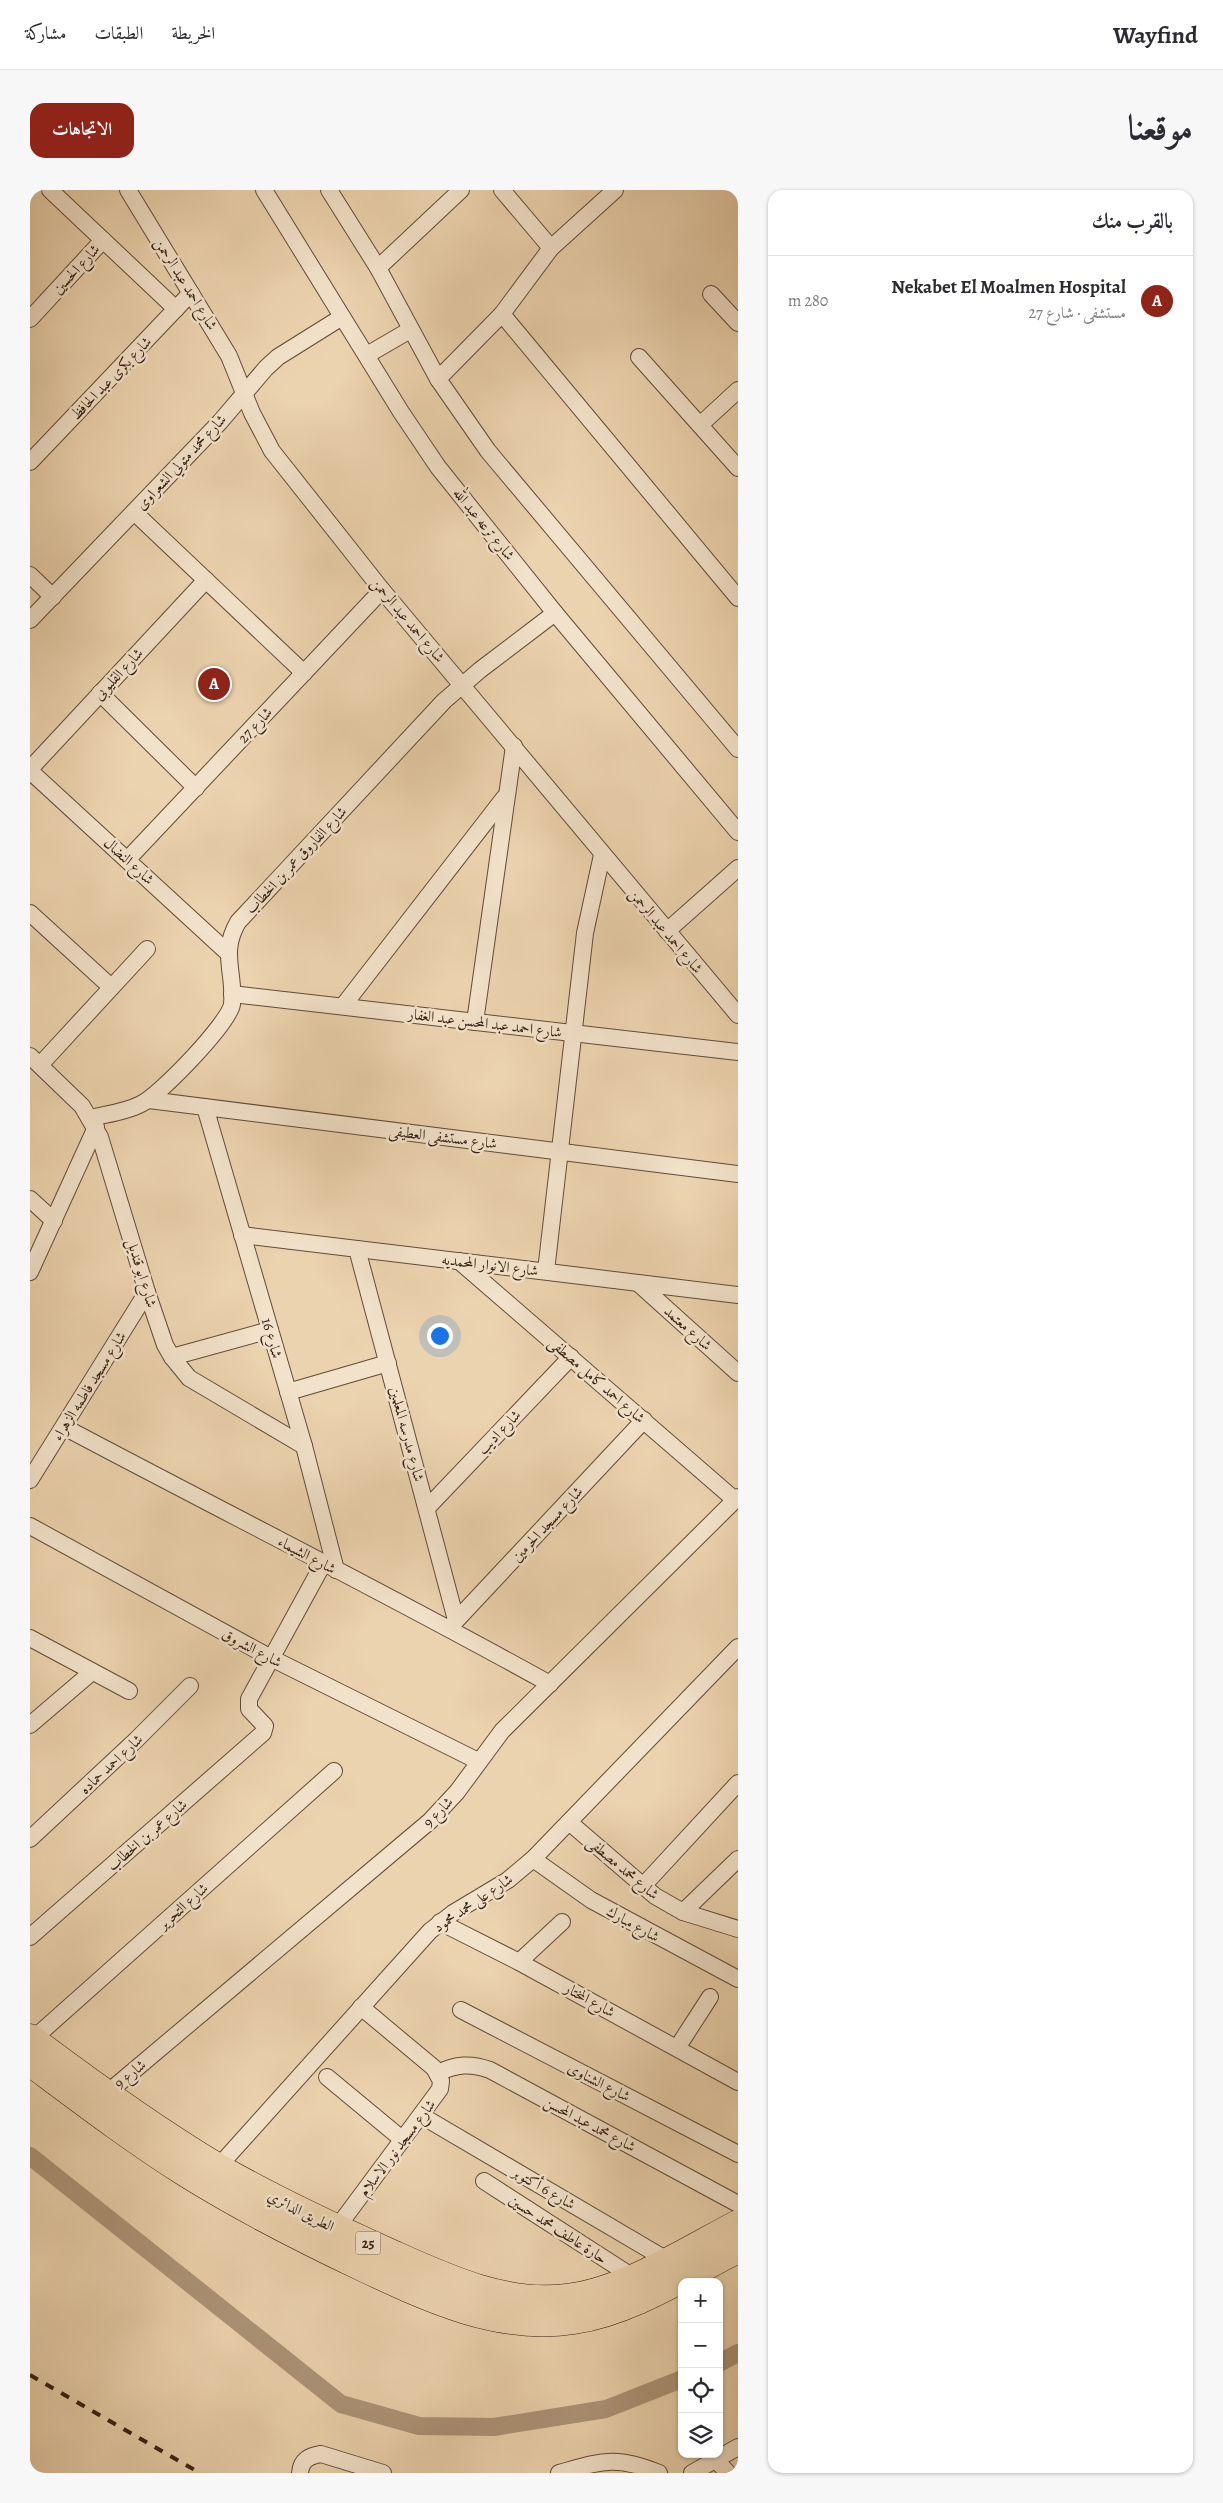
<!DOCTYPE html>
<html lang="ar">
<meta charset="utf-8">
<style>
:root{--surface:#fff;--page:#f7f7f7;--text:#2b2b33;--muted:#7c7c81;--line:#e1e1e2;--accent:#8f2418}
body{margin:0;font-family:Alegreya,Amiri,serif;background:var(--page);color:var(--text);direction:rtl}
.controls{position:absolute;right:15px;bottom:15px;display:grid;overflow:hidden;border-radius:10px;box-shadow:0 1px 4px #0004}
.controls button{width:45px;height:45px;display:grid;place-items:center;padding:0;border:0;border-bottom:1px solid var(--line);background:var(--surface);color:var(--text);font:25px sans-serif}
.you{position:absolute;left:409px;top:1145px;width:18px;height:18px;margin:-12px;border:4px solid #fff;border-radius:50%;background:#1a73e8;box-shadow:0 0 0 8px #1a73e833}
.badge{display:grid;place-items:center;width:32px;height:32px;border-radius:50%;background:var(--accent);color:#fff;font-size:16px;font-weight:700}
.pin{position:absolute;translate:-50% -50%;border:2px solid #fff;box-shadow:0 1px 5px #0006}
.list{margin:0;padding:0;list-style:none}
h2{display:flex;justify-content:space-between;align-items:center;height:65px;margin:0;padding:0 20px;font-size:21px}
h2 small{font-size:16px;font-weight:400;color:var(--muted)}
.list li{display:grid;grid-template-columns:32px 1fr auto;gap:15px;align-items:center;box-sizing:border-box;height:90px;padding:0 20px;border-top:1px solid var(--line)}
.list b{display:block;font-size:19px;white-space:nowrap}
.list p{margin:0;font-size:16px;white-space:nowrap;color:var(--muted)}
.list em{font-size:16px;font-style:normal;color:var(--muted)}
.icon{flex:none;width:28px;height:28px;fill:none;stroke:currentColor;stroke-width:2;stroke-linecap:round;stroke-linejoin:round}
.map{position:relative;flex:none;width:708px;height:2283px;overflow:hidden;direction:ltr;border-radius:15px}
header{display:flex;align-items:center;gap:30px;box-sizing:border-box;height:70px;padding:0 25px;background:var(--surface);border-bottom:1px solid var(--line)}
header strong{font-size:24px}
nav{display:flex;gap:28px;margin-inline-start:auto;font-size:18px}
.intro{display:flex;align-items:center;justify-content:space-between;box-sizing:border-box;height:120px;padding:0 30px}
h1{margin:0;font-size:35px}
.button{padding:12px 22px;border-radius:15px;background:var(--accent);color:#fff;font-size:18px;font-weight:700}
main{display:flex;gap:30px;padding:0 30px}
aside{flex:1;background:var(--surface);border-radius:15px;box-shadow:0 1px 4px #0004}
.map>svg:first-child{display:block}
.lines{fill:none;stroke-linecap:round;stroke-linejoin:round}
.canal{stroke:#ad9579;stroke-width:18}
.minor-casing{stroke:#614b38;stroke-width:18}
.trunk-casing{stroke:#331e10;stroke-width:29}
.minor{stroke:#f3e2cb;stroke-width:16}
.trunk{stroke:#ecd3af;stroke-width:28}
.rail{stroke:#331e10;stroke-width:4;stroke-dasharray:9 9;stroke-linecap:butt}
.labels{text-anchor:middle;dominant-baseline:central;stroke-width:5;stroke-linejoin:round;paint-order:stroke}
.shield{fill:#f3e2cb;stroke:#6d5948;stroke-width:1}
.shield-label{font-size:14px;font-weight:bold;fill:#331e10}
.street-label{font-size:15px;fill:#331e10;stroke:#f3e2cb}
</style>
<header>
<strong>Wayfind</strong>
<nav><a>الخريطة</a><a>الطبقات</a><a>مشاركة</a></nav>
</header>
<div class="intro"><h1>موقعنا</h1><a class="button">الاتجاهات</a></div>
<main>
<aside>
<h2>بالقرب منك<small></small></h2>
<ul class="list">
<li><span class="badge">A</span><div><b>Nekabet El Moalmen Hospital</b><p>مستشفى · شارع 27</p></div><em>280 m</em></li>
</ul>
</aside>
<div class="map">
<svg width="708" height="2283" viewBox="0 0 708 2283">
<rect width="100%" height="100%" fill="#ecd3af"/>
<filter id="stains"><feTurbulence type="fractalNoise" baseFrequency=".004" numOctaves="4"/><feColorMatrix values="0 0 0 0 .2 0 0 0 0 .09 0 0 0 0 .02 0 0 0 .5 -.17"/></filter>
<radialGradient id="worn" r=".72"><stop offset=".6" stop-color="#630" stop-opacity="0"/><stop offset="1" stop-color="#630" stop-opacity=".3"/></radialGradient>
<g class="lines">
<!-- canal -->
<g class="canal">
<path d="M0,1966L311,2214L389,2236L464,2237L576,2219L652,2189"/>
<path d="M689,2173L708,2163"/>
</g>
<defs>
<g id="minor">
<path d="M20,0L146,119"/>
<path d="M98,0L199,166L222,223L242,261L352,400L708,825"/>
<path d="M234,0L371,222L408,277L525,423L708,642"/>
<path d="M299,0L348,78L408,189L458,261L708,559"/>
<path d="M472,0L521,58"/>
<path d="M348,78L431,0"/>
<path d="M681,104L708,133"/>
<path d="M472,124L708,408"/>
<path d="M0,129L73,50"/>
<path d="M337,165L380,140"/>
<path d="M609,167L708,278"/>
<path d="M408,189L472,124L521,58L585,0"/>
<path d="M670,235L708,200"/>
<path d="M0,272L161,103"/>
<path d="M104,322L274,483"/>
<path d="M0,385L23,407"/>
<path d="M0,430L190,232L236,178L248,167L312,127"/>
<path d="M70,503L166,598"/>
<path d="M0,579L176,390"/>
<path d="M0,581L197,762"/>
<path d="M97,670L352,400"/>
<path d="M0,723L81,797"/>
<path d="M637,741L708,678"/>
<path d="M202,804L708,862"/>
<path d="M313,816L474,608"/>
<path d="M445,832L484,556"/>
<path d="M0,866L52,916L70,947L117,1102L135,1155L142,1167L159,1188L274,1256"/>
<path d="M10,875L117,759"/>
<path d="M119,910L708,984"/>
<path d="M175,917L274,1256L306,1380"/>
<path d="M60,928C77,924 96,922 111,914C130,905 200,832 202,814C205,782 190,763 208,732L414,511L450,480L525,423"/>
<path d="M0,1009L24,1031"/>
<path d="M212,1045L708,1105"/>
<path d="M327,1059L426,1430"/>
<path d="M429,1071L705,1310"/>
<path d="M516,1081L555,743L572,665"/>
<path d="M0,1082L66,937"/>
<path d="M608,1093L708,1183"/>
<path d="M142,1167L240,1140"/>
<path d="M258,1202L358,1173"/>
<path d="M34,1237C196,1323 360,1405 520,1494"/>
<path d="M0,1290L117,1102"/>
<path d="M397,1318L541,1167"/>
<path d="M0,1336L241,1468L448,1571"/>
<path d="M421,1436L614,1230"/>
<path d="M0,1448L99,1501"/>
<path d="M0,1535L62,1482"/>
<path d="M539,1632L625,1706L653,1722L708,1739"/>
<path d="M0,1649L106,1550L160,1496"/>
<path d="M503,1669L561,1710L708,1789"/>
<path d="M612,1697L708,1593"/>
<path d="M653,1722L708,1669"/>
<path d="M410,1732L489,1772L708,1892"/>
<path d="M0,1747L233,1543L235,1536L219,1519V1509L293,1374"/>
<path d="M489,1772L532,1732"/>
<path d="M431,1820L708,1964"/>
<path d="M2,1850L304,1581"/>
<path d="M647,1858L680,1807"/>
<path d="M408,1883C426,1874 441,1873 460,1880L708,2014"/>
<path d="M297,1887L373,1950"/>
<path d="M76,1904L400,1631L427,1602L472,1541L708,1307"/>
<path d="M392,1926L637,2070"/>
<path d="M188,1977L400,1741L423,1723L478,1690L503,1669L708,1457"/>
<path d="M454,1991L603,2087"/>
<path d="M306,2039L410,1899L411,1891L404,1878L331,1817"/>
<path d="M685,2269L698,2283"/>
<path d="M270,2283C271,2270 279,2266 291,2264L353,2283"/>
<path d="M529,2283C572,2271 586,2265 629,2283"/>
<path d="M662,2283L708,2257"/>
</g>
<g id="trunk">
<path d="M0,1848C61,1894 122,1938 187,1977C242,2009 300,2036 358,2062C414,2087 474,2116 537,2108C593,2102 658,2060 708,2034"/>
<path d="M0,1872C51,1910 102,1949 156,1983C212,2018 271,2048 332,2077C398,2108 469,2142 544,2130C602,2121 656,2085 708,2059"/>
</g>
</defs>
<!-- minor casing -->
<use href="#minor" class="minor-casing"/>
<!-- trunk casing -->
<use href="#trunk" class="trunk-casing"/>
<!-- minor -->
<use href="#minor" class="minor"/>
<!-- trunk -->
<use href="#trunk" class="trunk"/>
<!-- rail -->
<path class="rail" d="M0,2185L170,2283"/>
</g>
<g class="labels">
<!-- shield labels -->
<rect class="shield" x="325.5" y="2041.5" width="25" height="23" rx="4"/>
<g class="shield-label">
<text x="338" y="2053">25</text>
</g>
<!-- street labels -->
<g class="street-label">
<text transform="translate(46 79) rotate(-47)">شارع الحسين</text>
<text transform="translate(156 94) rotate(58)">شارع احمد عبد الرحمن</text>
<text transform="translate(81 188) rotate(-46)">شارع بكرى عبد الحافظ</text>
<text transform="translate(151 272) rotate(-47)">شارع محمد متولي الشعراوى</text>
<text transform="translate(454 334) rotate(51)">شارع ترعه عبد الله</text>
<text transform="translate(378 430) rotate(50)">شارع احمد عبد الرحمن</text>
<text transform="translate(88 484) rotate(-47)">شارع القليوبى</text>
<text transform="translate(225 535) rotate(-47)">شارع 27</text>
<text transform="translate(266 670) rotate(-47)">شارع الفاروق عمر بن الخطاب</text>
<text transform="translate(99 671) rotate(42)">شارع النضال</text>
<text transform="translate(636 741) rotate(50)">شارع احمد عبد الرحمن</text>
<text transform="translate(455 833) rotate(7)">شارع احمد عبد المحسن عبد الغفار</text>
<text transform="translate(413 947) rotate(7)">شارع مستشفى العطيفى</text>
<text transform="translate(460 1075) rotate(7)">شارع الانوار المحمديه</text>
<text transform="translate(112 1083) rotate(73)">شارع ابو قنديل</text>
<text transform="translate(658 1138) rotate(42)">شارع معتمد</text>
<text transform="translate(242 1148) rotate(74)">شارع 16</text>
<text transform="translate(567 1190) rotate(41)">شارع احمد كامل مصطفى</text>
<text transform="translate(59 1196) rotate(-58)">شارع مسجد فاطمه الزهراء</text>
<text transform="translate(469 1242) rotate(-46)">شارع اديب</text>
<text transform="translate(377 1244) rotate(75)">شارع مدرسه المعلمين</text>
<text transform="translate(517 1334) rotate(-47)">شارع مسجد الحرمين</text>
<text transform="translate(277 1365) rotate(28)">شارع الشيماء</text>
<text transform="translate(222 1458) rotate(28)">شارع الشروق</text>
<text transform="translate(81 1574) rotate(-43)">شارع احمد حماده</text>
<text transform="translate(408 1622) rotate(-46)">شارع 9</text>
<text transform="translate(117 1645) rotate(-41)">شارع عمر بن الخطاب</text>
<text transform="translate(593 1678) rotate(40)">شارع محمد مصطفى</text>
<text transform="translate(443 1713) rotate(-34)">شارع على محمد محمود</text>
<text transform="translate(153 1716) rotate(-42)">شارع التحرير</text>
<text transform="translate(603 1734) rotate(29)">شارع مبارك</text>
<text transform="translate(560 1810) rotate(29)">شارع المختار</text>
<text transform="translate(100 1884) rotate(-40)">شارع 9</text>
<text transform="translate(569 1892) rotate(27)">شارع الشناوى</text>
<text transform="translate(560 1934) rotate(28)">شارع محمد عبد المحسن</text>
<text transform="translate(367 1958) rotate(-53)">شارع مسجد نور الاسلام</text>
<text transform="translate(514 1998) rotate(30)">شارع 6 أكتوبر</text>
<text transform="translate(271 2021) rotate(27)">الطريق الدائري</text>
<text transform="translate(528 2039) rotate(33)">حارة عاطف محمد حسين</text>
</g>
</g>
<rect width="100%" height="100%" filter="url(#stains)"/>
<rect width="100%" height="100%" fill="url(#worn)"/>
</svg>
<div class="controls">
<button>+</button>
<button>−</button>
<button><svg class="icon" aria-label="locate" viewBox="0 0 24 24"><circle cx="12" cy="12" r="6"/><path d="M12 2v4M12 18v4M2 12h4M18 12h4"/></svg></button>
<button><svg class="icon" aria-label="layers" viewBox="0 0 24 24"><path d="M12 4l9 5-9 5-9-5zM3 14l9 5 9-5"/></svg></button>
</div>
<div class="you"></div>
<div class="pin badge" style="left:184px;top:494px">A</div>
</div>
</main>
